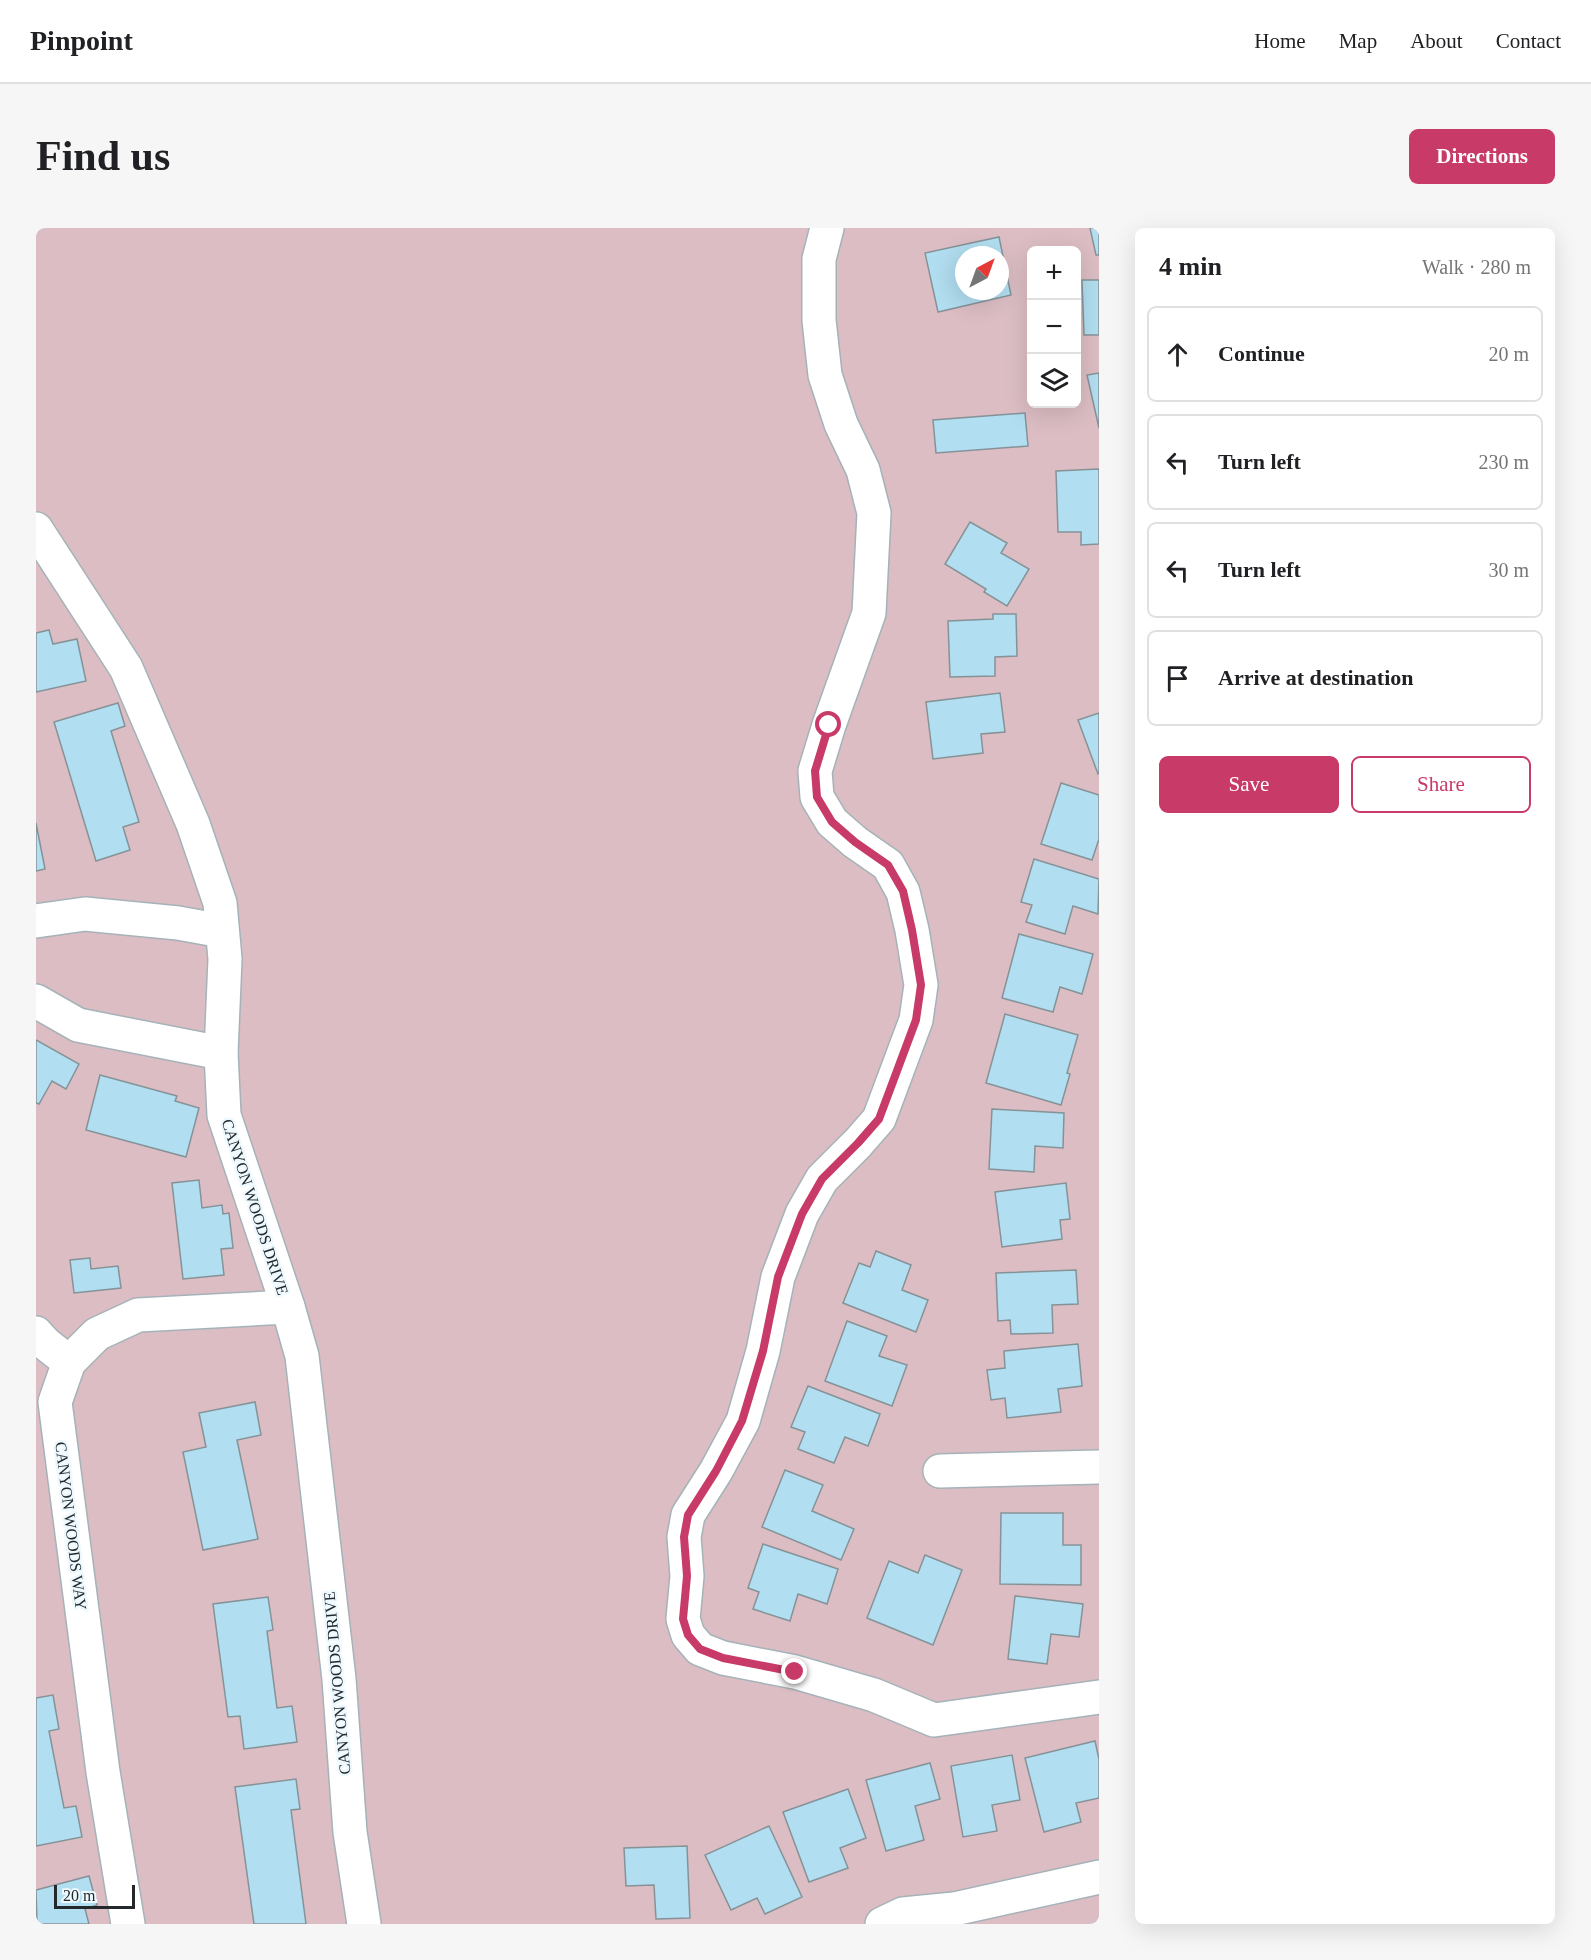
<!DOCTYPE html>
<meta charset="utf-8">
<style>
:root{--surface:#fff;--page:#f6f6f6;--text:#202124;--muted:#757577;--line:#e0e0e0;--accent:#c83a68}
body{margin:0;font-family:"Times New Roman",serif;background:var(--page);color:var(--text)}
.controls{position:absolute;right:18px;top:18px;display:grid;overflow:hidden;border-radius:9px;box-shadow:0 6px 24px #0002}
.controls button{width:54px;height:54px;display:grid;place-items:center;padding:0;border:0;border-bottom:2px solid var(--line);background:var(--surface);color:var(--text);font:30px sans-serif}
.compass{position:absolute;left:919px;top:18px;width:54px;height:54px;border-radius:50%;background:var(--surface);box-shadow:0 6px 24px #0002;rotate:41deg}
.scale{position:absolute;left:18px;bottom:15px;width:81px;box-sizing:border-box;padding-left:6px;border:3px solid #23282b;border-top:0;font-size:16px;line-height:21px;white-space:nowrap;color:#23282b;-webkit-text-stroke:4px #edf9fe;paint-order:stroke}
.stop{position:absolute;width:18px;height:18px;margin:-14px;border:4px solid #c83a68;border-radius:50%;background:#fff}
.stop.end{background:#c83a68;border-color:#fff;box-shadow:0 2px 6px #0008}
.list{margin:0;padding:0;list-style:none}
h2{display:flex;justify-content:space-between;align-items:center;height:78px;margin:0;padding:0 24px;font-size:26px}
h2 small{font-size:20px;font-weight:400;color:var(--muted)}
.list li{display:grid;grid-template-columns:39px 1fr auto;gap:18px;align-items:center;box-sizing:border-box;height:96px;margin:0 12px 12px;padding:0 12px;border:2px solid var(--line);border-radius:9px}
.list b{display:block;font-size:22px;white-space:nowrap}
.list em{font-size:20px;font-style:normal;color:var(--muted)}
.actions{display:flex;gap:12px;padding:18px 24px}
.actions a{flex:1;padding:14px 0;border:2px solid var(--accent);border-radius:9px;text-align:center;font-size:21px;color:var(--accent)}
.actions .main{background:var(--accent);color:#fff}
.icon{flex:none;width:33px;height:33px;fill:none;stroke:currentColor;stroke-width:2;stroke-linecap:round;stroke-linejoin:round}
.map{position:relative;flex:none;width:1063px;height:1696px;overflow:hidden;border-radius:9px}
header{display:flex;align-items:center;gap:36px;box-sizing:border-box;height:84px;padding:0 30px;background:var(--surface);border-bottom:2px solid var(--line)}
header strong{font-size:28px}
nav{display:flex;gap:33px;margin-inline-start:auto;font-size:21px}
.intro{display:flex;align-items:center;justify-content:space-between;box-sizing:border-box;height:144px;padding:0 36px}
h1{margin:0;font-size:42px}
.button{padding:15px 27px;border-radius:9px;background:var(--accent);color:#fff;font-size:21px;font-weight:700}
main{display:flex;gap:36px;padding:0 36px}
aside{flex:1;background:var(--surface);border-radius:9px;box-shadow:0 6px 24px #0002}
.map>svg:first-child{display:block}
.grass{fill:#dbbdc3;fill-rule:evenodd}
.building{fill:#b1def0;stroke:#859398;stroke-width:1.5;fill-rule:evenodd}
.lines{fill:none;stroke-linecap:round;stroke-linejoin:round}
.minor-casing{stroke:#a5b3b9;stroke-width:36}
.minor{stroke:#fff;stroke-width:33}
.route{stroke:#c83a68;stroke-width:8}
.labels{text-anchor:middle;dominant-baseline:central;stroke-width:5;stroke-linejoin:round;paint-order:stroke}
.street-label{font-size:16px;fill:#23282b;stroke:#edf9fe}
</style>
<header>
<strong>Pinpoint</strong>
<nav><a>Home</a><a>Map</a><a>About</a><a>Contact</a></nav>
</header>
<div class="intro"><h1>Find us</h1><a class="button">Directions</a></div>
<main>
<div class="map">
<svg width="1063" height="1696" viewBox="0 0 1063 1696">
<rect width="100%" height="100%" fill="#edf9fe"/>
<!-- grass -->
<path class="grass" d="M0,0H1063V1696H0ZM996,22H1040V176H996ZM928,27H964V63H928Z"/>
<!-- building -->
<g class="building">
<path d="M1054,0H1063V27H1060Z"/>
<path d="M963,9L975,67L902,84L889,25ZM928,27H964V63H928Z"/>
<path d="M1046,52H1063V107H1048Z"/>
<path d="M1063,145V200L1051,147Z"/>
<path d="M989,185L992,218L900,225L897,192Z"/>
<path d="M1063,241V316L1045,317V304H1022L1020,243Z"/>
<path d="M934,294L971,315L965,325L993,341L971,378L948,364L950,361L909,336Z"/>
<path d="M957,386H980L981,428L959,429V448L914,449L912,393L957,391Z"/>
<path d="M13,402L17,416L41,411L50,453L0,464V405Z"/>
<path d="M964,465L969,504L945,506L947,525L897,531L890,474Z"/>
<path d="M82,475L89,498L75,503L103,594L87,599L94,622L60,633L18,494Z"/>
<path d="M1063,485V545L1062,546L1042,492Z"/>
<path d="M1025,555L1063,567V611L1056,632L1005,616Z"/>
<path d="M0,595L9,641L0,643Z"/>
<path d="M998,631L1063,651L1062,686L1037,678L1029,706L990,694L996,677L985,674Z"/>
<path d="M983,706L1057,726L1046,766L1024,759L1017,784L966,770Z"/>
<path d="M969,786L1042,807L1031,845L1034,846L1025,877L950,855Z"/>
<path d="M0,812L43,836L30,861L16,853L3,876L0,875Z"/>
<path d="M64,847L141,868L139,873L163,880L150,929L50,902Z"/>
<path d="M956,881L1028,885L1027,920L999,918L998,944L953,941Z"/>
<path d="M163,952L166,980L186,977L187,986L193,985L197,1020L185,1021L188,1047L147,1051L136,955Z"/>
<path d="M1030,955L1034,991L1024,992L1026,1011L966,1019L959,964Z"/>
<path d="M840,1023L875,1037L866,1062L892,1072L880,1104L807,1075L823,1035L834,1039Z"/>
<path d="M54,1030L55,1041L82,1038L85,1060L38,1065L34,1032Z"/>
<path d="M1040,1042L1042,1076L1016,1077L1017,1105L975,1106L974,1092L962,1093L960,1045Z"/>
<path d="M811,1093L851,1108L843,1128L871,1137L856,1178L789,1153Z"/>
<path d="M1042,1116L1046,1158L1022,1161L1025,1184L971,1190L969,1170L955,1172L951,1142L969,1140L968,1123Z"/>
<path d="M772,1158L844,1186L832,1218L809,1209L798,1235L762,1221L769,1204L755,1199Z"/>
<path d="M219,1174L225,1207L201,1212L222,1311L167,1322L147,1224L170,1219L163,1185Z"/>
<path d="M749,1242L787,1257L776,1283L818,1301L805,1332L726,1299Z"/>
<path d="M965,1285H1027V1317H1045V1357L964,1356Z"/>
<path d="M727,1316L802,1341L791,1376L762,1366L754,1393L717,1381L723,1364L712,1360Z"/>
<path d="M889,1327L926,1342L897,1417L831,1390L853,1333L882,1345Z"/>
<path d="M979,1368L1047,1376L1043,1409L1015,1406L1011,1436L972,1431Z"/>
<path d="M232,1369L237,1402L231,1403L241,1480L256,1478L261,1514L208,1521L204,1488L192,1489L177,1376Z"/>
<path d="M17,1467L23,1501L13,1503L28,1580L40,1578L46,1609L0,1618V1470Z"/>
<path d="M1059,1513L1063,1531V1570L1040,1575L1045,1594L1008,1604L989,1530Z"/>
<path d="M976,1527L984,1572L956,1577L961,1603L927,1609L915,1538Z"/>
<path d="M894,1535L904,1571L879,1578L888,1612L850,1623L830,1552Z"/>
<path d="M260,1551L264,1581L255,1582L270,1696H218L199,1559Z"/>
<path d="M812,1561L830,1610L804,1620L812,1640L773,1654L747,1584Z"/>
<path d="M733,1598L766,1669L729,1686L721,1670L695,1682L669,1627Z"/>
<path d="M651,1618L654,1690L620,1691L618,1657L590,1658L588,1620Z"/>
<path d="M53,1648L61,1677L49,1681L53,1696H1L0,1662Z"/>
</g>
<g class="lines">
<defs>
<g id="minor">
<path d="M791,0L783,31V92L789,147L805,196L827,242L838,285L833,385L793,497L779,543L781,569L796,594L819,614L852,637L867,664L876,702L885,757L880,792L843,891L822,915L786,951L766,986L742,1049L727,1123L707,1193L680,1243L652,1287L648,1309L651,1348L647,1391L652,1407L664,1421L687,1430L759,1444L838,1467L898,1492L1063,1469"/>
<path d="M0,301L90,440L157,596L184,675L189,731L185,825L188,887L252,1079L266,1128L303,1451L314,1604L328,1696"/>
<path d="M0,693L49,686L142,695L186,703"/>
<path d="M0,773L42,797L185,825"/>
<path d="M0,1105L10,1116L33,1134"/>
<path d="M904,1243L1063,1239"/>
<path d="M92,1696L67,1544L19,1174L33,1134L61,1106L102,1087L252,1079"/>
<path d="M846,1696L867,1686L918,1681L1063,1649"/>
</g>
</defs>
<!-- minor casing -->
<use href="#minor" class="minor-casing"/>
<!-- minor -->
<use href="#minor" class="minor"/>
</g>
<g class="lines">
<!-- route -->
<path class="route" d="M759,1444L687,1430L664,1421L652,1407L647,1391L651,1348L648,1309L652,1287L680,1243L706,1193L727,1123L742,1049L766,986L786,951L822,915L843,891L880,792L885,757L876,702L867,663L852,637L819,614L796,594L781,569L779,543L793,497"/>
</g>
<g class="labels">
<!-- street labels -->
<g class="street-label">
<text transform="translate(219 979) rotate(72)">CANYON WOODS DRIVE</text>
<text transform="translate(35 1298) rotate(83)">CANYON WOODS WAY</text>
<text transform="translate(301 1455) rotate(-95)">CANYON WOODS DRIVE</text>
</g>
</g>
</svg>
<div class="controls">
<button>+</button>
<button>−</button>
<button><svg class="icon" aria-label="layers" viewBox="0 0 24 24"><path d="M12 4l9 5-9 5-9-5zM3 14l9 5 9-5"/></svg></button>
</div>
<svg class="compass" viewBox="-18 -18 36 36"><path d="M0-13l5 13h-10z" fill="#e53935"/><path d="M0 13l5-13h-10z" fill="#757577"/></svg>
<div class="scale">20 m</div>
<div class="stop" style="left:793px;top:497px"></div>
<div class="stop end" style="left:759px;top:1444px"></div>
</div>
<aside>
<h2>4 min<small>Walk · 280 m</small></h2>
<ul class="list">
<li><svg class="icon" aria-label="ahead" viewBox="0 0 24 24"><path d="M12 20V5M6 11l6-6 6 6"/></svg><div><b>Continue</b></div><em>20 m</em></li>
<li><svg class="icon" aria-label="left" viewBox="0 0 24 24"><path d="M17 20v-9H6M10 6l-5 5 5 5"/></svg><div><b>Turn left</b></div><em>230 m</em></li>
<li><svg class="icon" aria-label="left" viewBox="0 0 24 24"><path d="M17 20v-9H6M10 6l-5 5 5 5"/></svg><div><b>Turn left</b></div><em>30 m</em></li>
<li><svg class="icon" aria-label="arrive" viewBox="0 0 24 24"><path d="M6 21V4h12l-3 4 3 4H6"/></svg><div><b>Arrive at destination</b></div></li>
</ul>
<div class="actions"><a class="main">Save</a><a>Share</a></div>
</aside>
</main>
